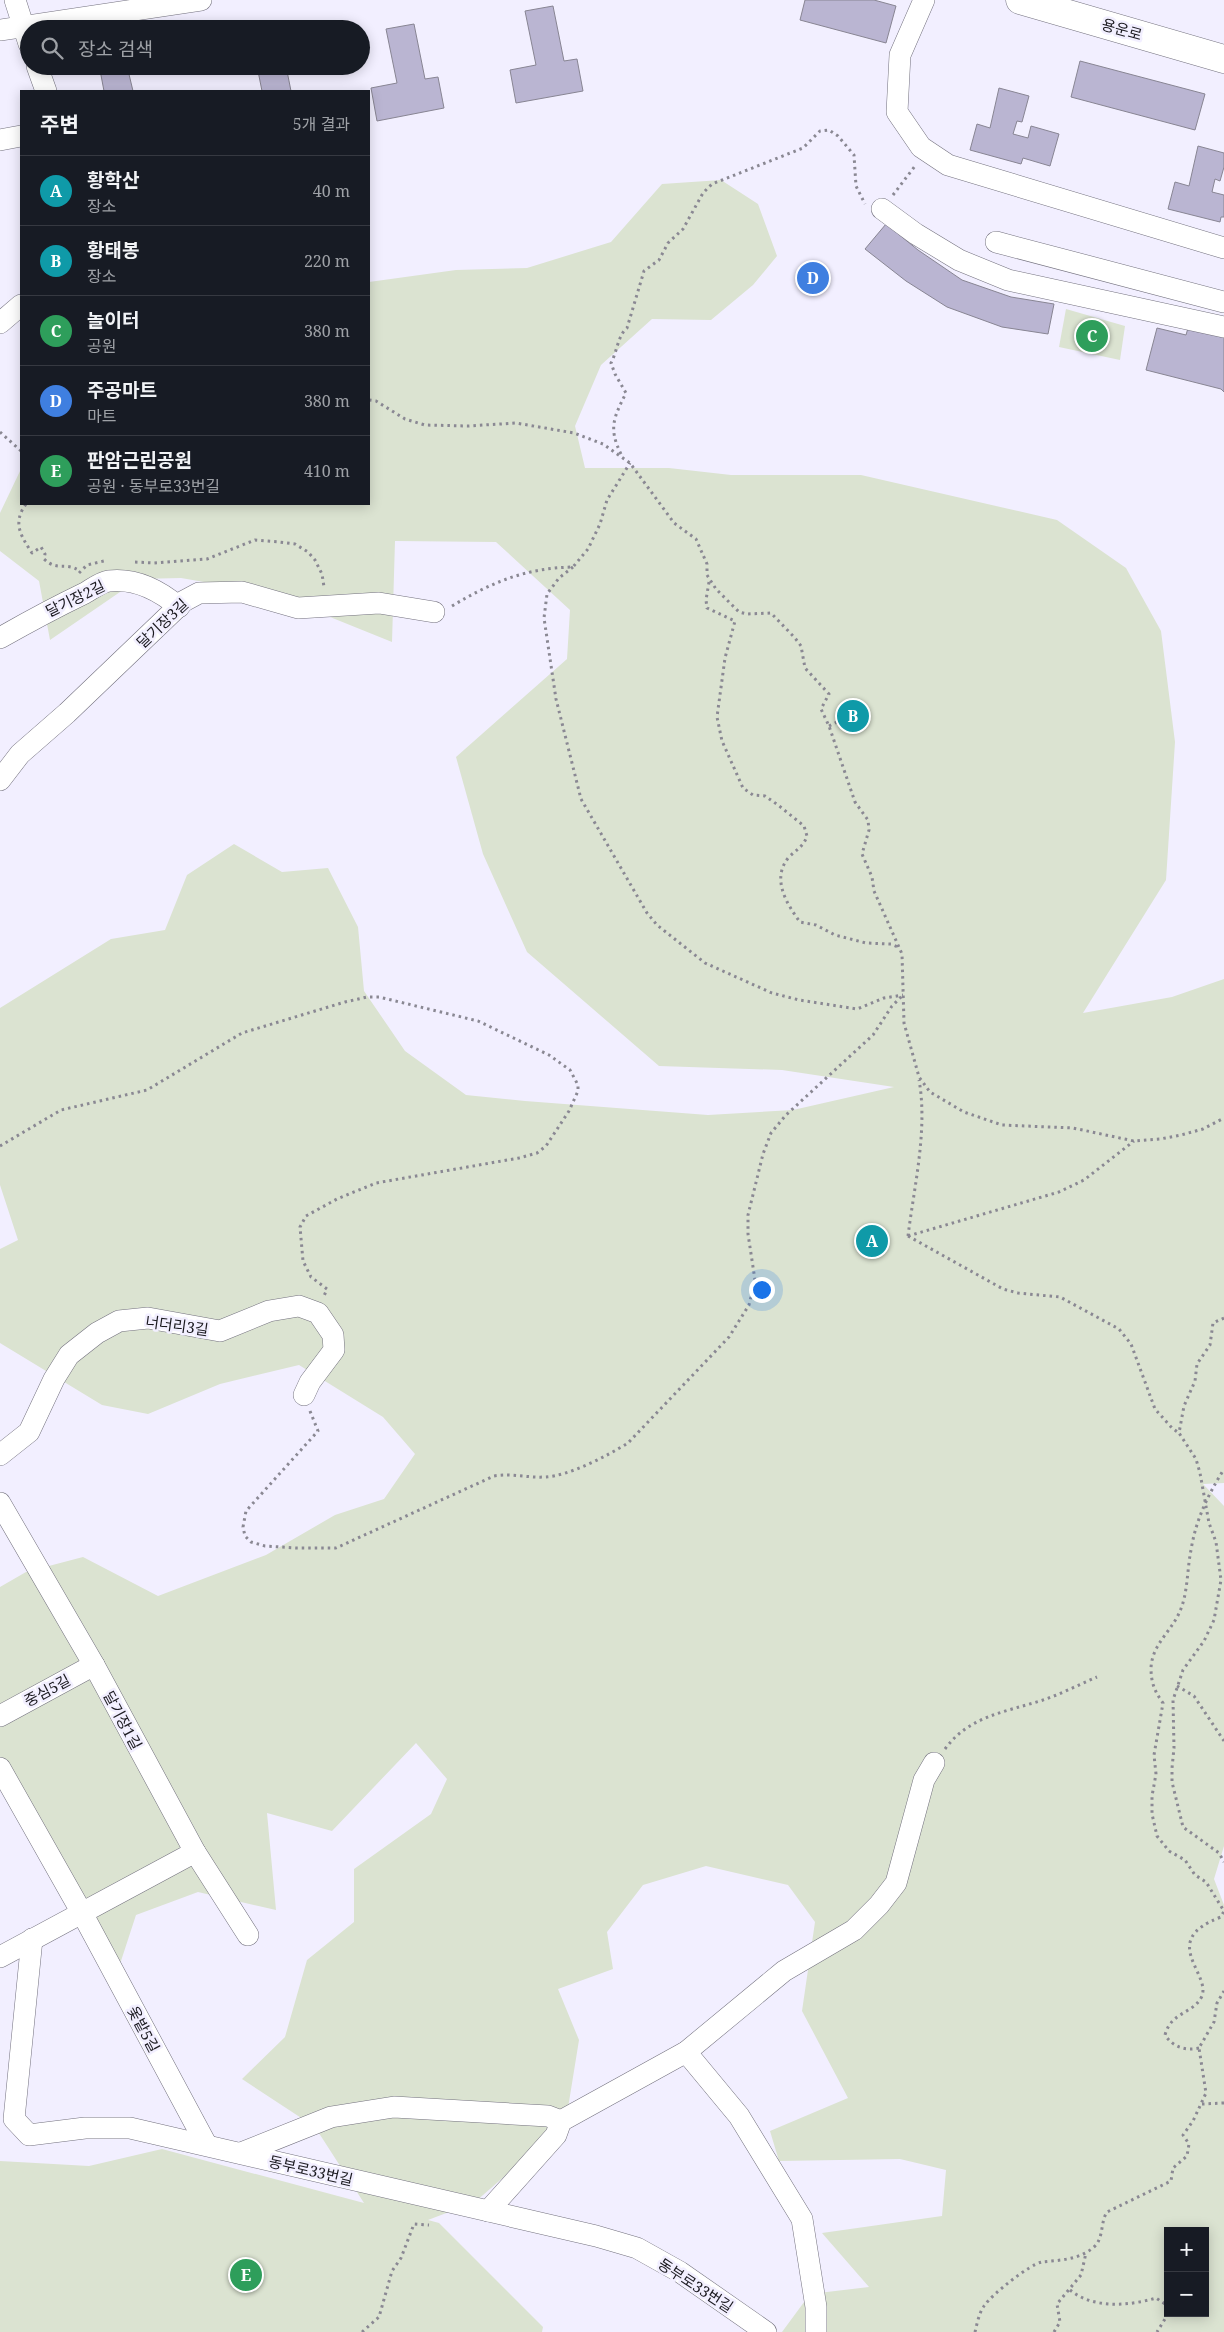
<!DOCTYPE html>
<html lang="ko">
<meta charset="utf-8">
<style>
:root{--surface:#171b24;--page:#20242c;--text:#f1f3f6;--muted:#9ea1a6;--line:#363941;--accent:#688e18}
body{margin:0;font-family:"Noto Serif","Noto Sans KR",serif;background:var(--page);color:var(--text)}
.controls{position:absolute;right:15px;bottom:15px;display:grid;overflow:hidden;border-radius:0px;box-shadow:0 2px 12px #0003}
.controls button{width:45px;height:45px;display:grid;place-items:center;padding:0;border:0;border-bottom:1px solid var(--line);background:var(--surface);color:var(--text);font:25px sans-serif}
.you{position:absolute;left:761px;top:1289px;width:18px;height:18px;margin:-12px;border:4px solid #fff;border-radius:50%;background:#1a73e8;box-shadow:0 0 0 8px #1a73e833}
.badge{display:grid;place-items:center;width:32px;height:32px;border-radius:50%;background:var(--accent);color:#fff;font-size:16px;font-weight:700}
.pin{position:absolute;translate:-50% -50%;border:2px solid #fff;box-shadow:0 1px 5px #0006}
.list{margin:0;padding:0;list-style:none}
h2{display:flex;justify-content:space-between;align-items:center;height:65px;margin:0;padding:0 20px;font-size:21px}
h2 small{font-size:16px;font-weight:400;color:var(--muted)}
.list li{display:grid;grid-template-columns:32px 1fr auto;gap:15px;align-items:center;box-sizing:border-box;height:70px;padding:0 20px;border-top:1px solid var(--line)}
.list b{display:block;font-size:19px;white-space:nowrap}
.list p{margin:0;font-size:16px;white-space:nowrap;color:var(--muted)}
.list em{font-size:16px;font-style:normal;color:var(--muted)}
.icon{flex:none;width:28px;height:28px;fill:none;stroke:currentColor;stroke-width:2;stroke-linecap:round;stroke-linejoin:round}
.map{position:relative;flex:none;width:1224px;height:2332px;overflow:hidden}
.search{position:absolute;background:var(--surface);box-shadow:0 2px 12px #0003;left:20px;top:20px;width:350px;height:55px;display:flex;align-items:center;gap:12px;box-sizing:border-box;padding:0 18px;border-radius:28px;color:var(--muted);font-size:19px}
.panel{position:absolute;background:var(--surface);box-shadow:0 2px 12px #0003;left:20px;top:90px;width:350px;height:415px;border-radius:0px}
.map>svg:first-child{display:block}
.green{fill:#dbe3d1;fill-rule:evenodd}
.building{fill:#bab5d2;stroke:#888593}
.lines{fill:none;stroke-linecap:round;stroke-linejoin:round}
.minor-casing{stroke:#73717e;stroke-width:22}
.major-casing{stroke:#73717e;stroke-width:29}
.path{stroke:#8a8893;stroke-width:3;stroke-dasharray:2.5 4;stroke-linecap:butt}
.minor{stroke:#fff;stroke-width:21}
.major{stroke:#fff;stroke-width:28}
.labels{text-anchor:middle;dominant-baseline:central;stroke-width:5;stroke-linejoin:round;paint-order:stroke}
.street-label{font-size:15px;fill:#1a191f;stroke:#f2efff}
</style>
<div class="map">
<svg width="1224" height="2332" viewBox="0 0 1224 2332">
<rect width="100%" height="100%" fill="#f2efff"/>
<!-- green -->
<g class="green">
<path d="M721,180L758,204L777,256L753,285L711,320L652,319L601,365L575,426L585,468H669L731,475H861L1057,520L1126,568L1161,631L1175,742L1166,880L1083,1013L1172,997L1224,979V1483L1203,1484L1224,1506V1846L1214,1879L1224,1905V2332H782L810,2294L869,2287L822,2233L942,2216L946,2170L900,2159L779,2161L770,2131L848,2098L802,2011L815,1922L788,1885L706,1866L643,1885L607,1932L613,1969L558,1989L579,2040L568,2108L529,2155L475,2202L428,2220L439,2223L543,2327L542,2332H0V2161L89,2166L162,2149L364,2203L315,2127L242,2079L285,2037L307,1960L354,1922V1869L431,1814L447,1779L416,1743L332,1831L267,1813L276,1910L198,1892L136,1915L120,1964L0,1772V1587L26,1572L83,1557L158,1596L266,1555L335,1515L384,1499L415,1454L383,1417L299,1365L220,1384L148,1414L102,1405L0,1343V1249L18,1240L0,1185V1008L111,939L165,930L187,875L234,844L282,872L328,868L358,927L364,991L405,1051L466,1095L525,1101L708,1115L793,1110L894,1087L782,1070L659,1066L527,952L483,854L456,757L567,659L570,610L496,542L395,541L392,642L273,594L181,578L139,579L50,640L39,581L0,551V513L21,469V504H369V282L456,270L527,268L611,242L662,184ZM1168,2231H1205V2313H1168Z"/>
<path d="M1066,309L1125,326L1120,360L1059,347Z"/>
</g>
<!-- building -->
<g class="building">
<path d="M805,0H874L896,6L886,43L800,20Z"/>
<path d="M553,6L564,61L577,59L583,91L516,103L510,70L536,65L525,11Z"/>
<path d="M414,24L425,79L438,77L444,108L377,121L371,88L397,83L386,29Z"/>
<path d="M1080,61L1205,94L1195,130L1071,97Z"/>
<path d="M120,66H127L133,91H104L100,70Z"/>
<path d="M257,66H286L291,91H262Z"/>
<path d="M999,88L1029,96L1022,122L1017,121L1013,134L1028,138L1031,126L1059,134L1050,166L1023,158L1021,164L970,150L977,124L990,128Z"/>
<path d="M1198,146L1224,153V167L1220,181L1215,179L1212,192L1224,195V217H1221L1220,222L1168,209L1175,182L1189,186Z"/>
<path d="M886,224L918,250L962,280L1011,297L1054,304L1048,334L1002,327L947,307L906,281L865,249Z"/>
<path d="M1157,328L1186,335L1188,328L1224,337V392L1221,389L1146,370Z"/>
</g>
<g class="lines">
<defs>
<g id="minor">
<path d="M15,0L29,44"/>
<path d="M924,0L900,55L897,112L921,147L948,165L1224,248"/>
<path d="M0,30L201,0"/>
<path d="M37,66L46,91"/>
<path d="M0,140L21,136"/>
<path d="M882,209L916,234L959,260L1008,280L1224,327"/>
<path d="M996,242L1224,302"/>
<path d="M0,323L21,305"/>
<path d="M0,638C28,622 56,607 85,593C92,589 101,582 109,581C135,578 160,591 179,607"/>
<path d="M0,780L20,754L67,713L184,601L199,593L242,592L298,608L379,603L434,612"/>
<path d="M0,1455L29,1432L54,1379L69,1355L97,1333L119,1321L148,1318L220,1331L269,1311L299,1306L318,1313L333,1335L334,1350L310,1382L304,1395"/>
<path d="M0,1503L94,1665L195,1852L248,1935"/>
<path d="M0,1716L94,1665"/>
<path d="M0,1768L82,1913L206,2144"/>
<path d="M32,1939L14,2119L29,2135L85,2128H130L596,2236L637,2248L680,2272L766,2332"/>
<path d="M0,1957L195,1852"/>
<path d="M686,2052L739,2116L802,2219L816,2307V2332"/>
<path d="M241,2153L331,2117L394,2107L548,2116L561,2121"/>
<path d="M488,2211L556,2135L561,2121L686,2052L784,1971L854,1930L879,1905L896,1883L924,1780L934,1763"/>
</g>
<path id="major" d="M1020,0L1224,59"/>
</defs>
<!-- minor casing -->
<use href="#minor" class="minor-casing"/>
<!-- major casing -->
<use href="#major" class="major-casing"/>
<!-- path -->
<g class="path">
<path d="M893,195L915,166"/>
<path d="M369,400L376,401L405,419L425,425L468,426L516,423L574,433L603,444L630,463L674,523L696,539L707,564V575L716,589L739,612L747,614L771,613L795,638L801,646L805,668L829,694L821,709L829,726L855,802L868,820L869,830L862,854L872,877L874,891L902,954L904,1023L919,1077L930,1092L964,1112L1002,1125L1073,1128L1134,1141L1160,1139L1181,1135L1203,1129L1224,1118"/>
<path d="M0,432L21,451"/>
<path d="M621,454C608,428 614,417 626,393L615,374L611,363C617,352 618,335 627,328L644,271L659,260L668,243L683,229L703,193L712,184L803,148L820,131L829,130L838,136L854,155L856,186L865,204"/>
<path d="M26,504C12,523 21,536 32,553L41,547L45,554L44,559C58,572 64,561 80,571"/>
<path d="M135,562L153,563L207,559L255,540L279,542L295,544L308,552L315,560L322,574L324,587"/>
<path d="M573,567L559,578L547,594L544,618L556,699L581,799L647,913L657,925L705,963L772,993L799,1000L857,1009L884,998L903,995"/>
<path d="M79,573L87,565L104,561"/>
<path d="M709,582L706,600L707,608L735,621L725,658L717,717L722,741L743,788L753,795L765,796L778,805L804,826L807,836C804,846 796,850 789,857C771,878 786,903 800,922L816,925L835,935L866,943L891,944L898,947"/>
<path d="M452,606C492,582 526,568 573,567L588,549L600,524L607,500L630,463"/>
<path d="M829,726L837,722"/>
<path d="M0,1146L61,1110L147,1090L242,1033L345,1002L367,997H379L478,1021L549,1055L570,1070L578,1085V1091L569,1111L546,1146L537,1153L519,1158L376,1183L337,1199L306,1216L300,1227L303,1261L311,1277L327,1289L324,1296"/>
<path d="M908,1236L1003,1289L1018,1293L1060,1297L1119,1329L1131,1344L1155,1409L1172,1428L1179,1433"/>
<path d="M908,1236L1059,1192L1084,1180L1134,1141"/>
<path d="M908,1236C914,1187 928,1129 919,1080"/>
<path d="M1224,1318L1213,1323L1210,1345L1197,1364L1195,1381L1184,1406L1179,1433L1196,1459L1200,1473L1209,1523L1216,1542L1221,1580L1214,1620L1204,1641L1183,1670L1173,1700L1174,1748L1172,1768V1782L1183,1827L1219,1853L1224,1862"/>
<path d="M310,1411L318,1431L246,1511L243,1527L245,1536L251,1542L265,1546L297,1548H336L494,1476C512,1473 527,1478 545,1477C569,1476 607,1456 628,1443L729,1337L749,1305L755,1280L748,1234V1215L763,1154L771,1133L786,1115L873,1035L892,1006L903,995"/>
<path d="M1177,1686L1194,1696L1224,1741"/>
<path d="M945,1749C968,1717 1004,1712 1040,1701C1059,1695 1078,1685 1097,1677"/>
<path d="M1199,2048C1185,2051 1173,2047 1165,2035C1171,2012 1192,2014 1201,1998C1214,1975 1156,1941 1221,1917L1224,1911L1206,1882L1195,1875L1185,1860L1169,1851L1157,1836L1152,1814V1796L1156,1774L1154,1755L1163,1703C1155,1692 1151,1683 1151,1668C1152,1644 1172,1631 1180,1611C1188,1593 1187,1569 1191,1550C1196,1519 1208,1495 1224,1469"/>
<path d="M1202,2104L1224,2103"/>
<path d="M1070,2290C1093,2309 1129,2306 1156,2298L1165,2304L1168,2314L1157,2332"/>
<path d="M362,2332L379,2317L392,2271L401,2258L414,2224L429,2225"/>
<path d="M975,2332C977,2324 979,2313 984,2306C991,2295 1030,2264 1042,2262C1060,2260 1079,2260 1094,2247C1104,2238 1100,2223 1107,2212L1171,2181L1173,2168L1187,2156L1189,2144L1183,2135L1193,2121L1206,2093L1199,2048L1214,2022L1217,2003L1224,1991"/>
<path d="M1054,2332L1060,2322L1057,2304L1081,2275L1086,2253"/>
</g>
<!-- minor -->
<use href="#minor" class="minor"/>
<!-- major -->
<use href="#major" class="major"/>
</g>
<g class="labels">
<!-- street labels -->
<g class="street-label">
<text transform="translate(1122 29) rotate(16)">용운로</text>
<text transform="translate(75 598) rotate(-26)">달기장2길</text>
<text transform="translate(162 623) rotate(-43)">달기장3길</text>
<text transform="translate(177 1325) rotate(8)">너더리3길</text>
<text transform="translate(47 1690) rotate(-28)">중심5길</text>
<text transform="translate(123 1720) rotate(62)">달기장1길</text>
<text transform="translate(144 2029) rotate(62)">옻밭5길</text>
<text transform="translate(311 2170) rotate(13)">동부로33번길</text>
<text transform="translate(696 2285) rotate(33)">동부로33번길</text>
</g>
</g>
</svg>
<div class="controls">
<button>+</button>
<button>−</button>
</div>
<div class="you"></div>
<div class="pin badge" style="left:872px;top:1241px;background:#0f9aa8">A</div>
<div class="pin badge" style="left:853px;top:716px;background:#0f9aa8">B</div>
<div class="pin badge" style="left:1092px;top:336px;background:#2e9e5b">C</div>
<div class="pin badge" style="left:813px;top:278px;background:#3f7fe0">D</div>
<div class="pin badge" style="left:246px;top:2275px;background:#2e9e5b">E</div>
<div class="search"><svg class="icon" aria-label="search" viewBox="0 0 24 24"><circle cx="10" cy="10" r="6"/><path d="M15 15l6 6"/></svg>장소 검색</div>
<section class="panel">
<h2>주변<small>5개 결과</small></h2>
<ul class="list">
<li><span class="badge" style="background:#0f9aa8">A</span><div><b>황학산</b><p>장소</p></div><em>40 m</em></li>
<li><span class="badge" style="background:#0f9aa8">B</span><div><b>황태봉</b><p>장소</p></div><em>220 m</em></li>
<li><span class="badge" style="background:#2e9e5b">C</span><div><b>놀이터</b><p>공원</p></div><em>380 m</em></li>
<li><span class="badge" style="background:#3f7fe0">D</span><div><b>주공마트</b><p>마트</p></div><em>380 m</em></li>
<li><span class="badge" style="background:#2e9e5b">E</span><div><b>판암근린공원</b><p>공원 · 동부로33번길</p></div><em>410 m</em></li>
</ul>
</section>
</div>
